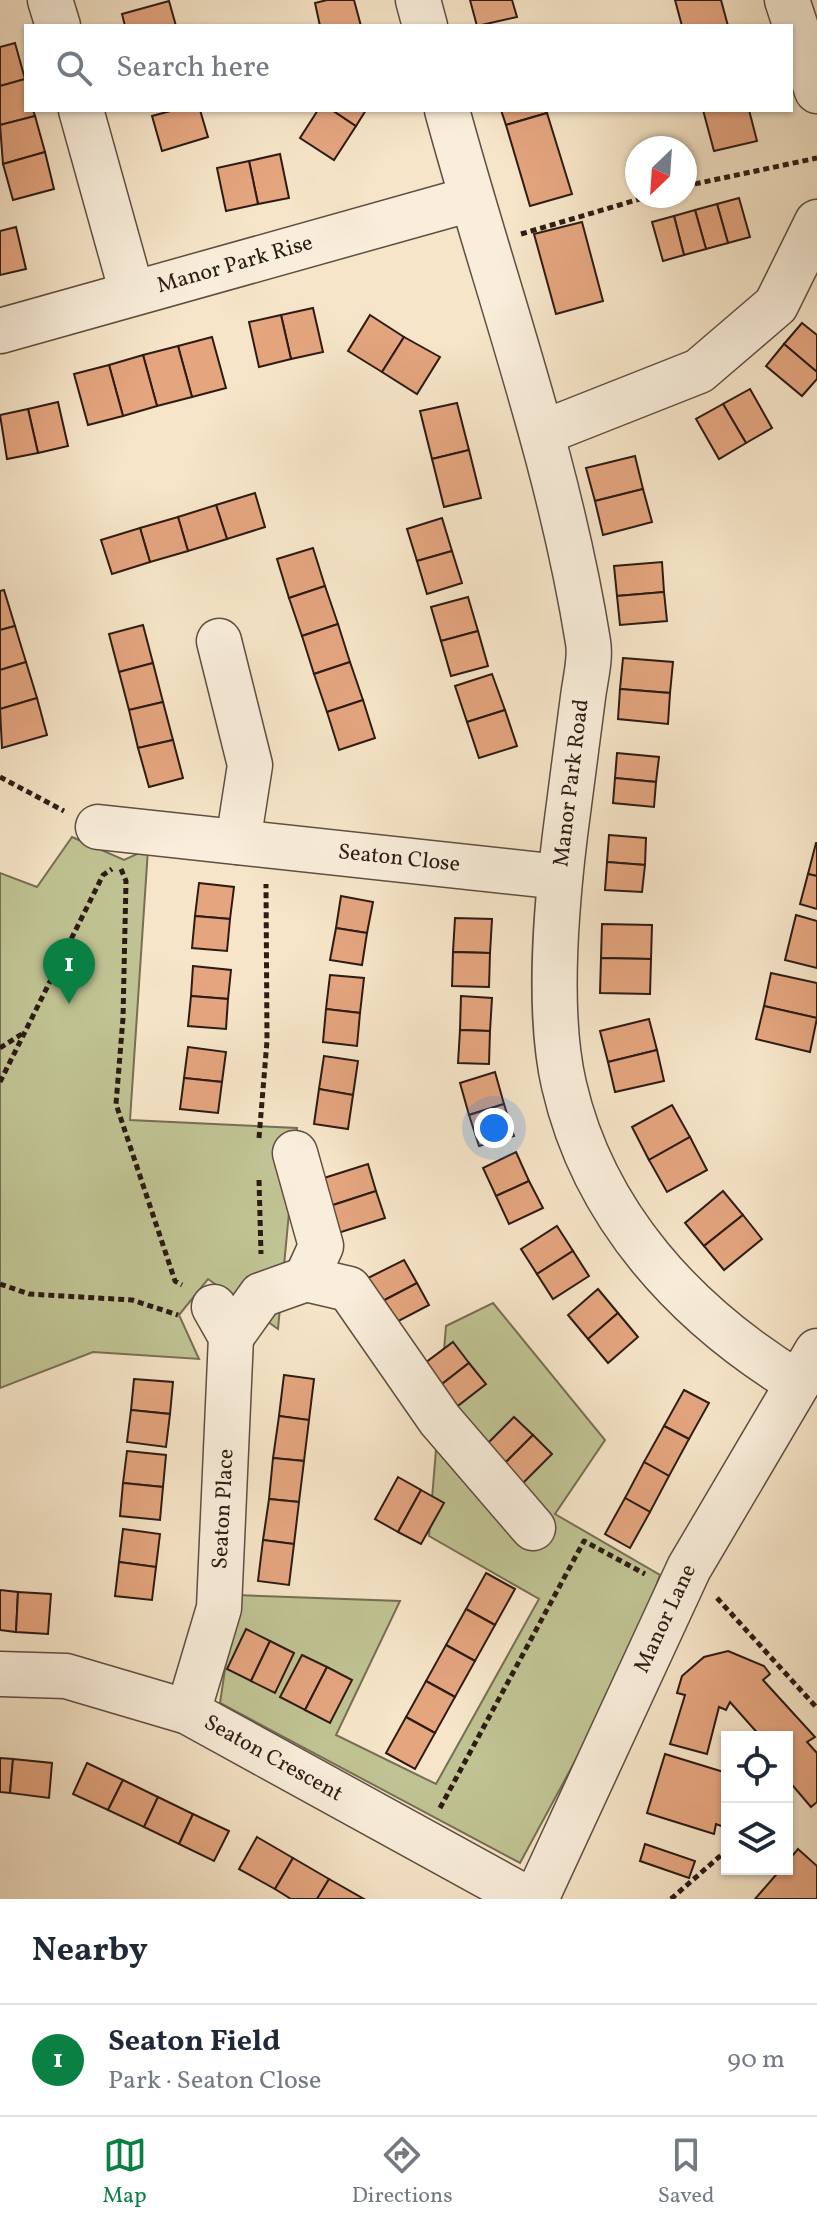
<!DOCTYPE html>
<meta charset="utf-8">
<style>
:root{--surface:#fff;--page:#f2f2f3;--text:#1f2937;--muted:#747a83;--line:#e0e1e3;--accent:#0b8043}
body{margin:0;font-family:Vollkorn,serif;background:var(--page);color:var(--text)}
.controls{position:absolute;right:24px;bottom:24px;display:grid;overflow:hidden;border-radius:0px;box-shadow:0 2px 6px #0004}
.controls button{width:72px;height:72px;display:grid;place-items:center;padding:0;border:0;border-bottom:2px solid var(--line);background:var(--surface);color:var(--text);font:40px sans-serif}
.compass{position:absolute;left:625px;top:136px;width:72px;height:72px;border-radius:50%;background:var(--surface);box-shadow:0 2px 6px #0004;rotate:205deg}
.you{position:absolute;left:494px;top:1128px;width:28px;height:28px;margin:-20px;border:6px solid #fff;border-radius:50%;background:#1a73e8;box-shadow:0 0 0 12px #1a73e833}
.badge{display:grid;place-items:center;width:52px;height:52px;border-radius:50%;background:var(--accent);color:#fff;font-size:26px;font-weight:700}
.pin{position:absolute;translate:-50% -66px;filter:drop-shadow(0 2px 4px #0008)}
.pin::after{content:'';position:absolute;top:42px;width:28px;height:24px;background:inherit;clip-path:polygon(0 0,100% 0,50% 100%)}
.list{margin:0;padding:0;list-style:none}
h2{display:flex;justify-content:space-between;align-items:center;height:104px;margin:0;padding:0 32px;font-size:34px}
h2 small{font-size:26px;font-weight:400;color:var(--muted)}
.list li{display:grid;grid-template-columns:52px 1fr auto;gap:24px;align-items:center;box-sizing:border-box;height:112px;padding:0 32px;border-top:2px solid var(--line)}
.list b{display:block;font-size:30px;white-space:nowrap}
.list p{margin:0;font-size:26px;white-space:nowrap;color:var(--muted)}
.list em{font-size:26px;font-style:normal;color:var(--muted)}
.icon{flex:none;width:44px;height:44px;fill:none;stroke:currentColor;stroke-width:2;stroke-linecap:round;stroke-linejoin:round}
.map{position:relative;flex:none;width:817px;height:1899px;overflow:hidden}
.search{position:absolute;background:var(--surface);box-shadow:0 2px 6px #0004;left:24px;right:24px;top:24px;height:88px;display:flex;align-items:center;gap:20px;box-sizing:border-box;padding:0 28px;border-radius:0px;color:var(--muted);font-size:30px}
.sheet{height:216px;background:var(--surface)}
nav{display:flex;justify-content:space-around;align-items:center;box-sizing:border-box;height:112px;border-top:2px solid var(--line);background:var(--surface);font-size:22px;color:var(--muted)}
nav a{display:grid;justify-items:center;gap:4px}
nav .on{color:var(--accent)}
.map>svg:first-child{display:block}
.green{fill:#c0c393;stroke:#766f54;stroke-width:2}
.building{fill:#e4a57f;stroke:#2d1b14;stroke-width:2}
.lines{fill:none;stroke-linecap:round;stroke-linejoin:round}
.minor-casing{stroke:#5f4e41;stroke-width:47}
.path{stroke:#2d1b14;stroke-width:5;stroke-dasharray:6 4;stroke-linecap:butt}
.minor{stroke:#f9eedb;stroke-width:44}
.labels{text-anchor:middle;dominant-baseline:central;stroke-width:7;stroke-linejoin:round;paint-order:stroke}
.street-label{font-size:22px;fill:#2d1b14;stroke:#f9eedb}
</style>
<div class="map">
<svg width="817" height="1899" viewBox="0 0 817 1899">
<rect width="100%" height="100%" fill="#f6e5c8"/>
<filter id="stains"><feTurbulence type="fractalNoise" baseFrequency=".0025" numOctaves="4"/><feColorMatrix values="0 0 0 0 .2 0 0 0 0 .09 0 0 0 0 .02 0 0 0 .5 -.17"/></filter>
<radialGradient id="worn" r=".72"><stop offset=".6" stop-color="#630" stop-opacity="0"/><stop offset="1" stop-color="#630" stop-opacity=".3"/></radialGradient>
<!-- green -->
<g class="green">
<path d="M72,837L124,860L148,849L130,1120L297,1128L278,1329L208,1279L179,1315L199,1359L93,1352L0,1388V873L37,887Z"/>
<path d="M493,1303L605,1440L555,1514L660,1575L628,1663L520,1863L220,1703L236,1595L400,1601L336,1735L436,1784L539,1599L429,1536L446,1326Z"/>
</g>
<!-- building -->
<g class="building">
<path d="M327,0H354L361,26H320L315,3Z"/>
<path d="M470,0H512L517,17L477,26Z"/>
<path d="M675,0H721L728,26H682Z"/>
<path d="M169,1L176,26H125L122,14Z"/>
<path d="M15,43L25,79L0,86V47Z"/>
<path d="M25,79L26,110H33L35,116L0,125V86Z"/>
<path d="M174,110H200L208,137L162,151L152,116Z"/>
<path d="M318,110H332L356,126L334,160L300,138Z"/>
<path d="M332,110H366L356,126Z"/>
<path d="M501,110H546L547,113L506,125Z"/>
<path d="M703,110H749L757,141L714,151Z"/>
<path d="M547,113L572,194L530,206L506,125Z"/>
<path d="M35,116L45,152L3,164L0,125Z"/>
<path d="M45,152L54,189L13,200L3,164Z"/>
<path d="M280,154L289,198L258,204L249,161Z"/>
<path d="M249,161L258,204L226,211L217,168Z"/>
<path d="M739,198L750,237L728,243L717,204Z"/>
<path d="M717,204L728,243L706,249L695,210Z"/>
<path d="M695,210L706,249L684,255L674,216Z"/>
<path d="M674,216L684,255L663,261L652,222Z"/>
<path d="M582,222L603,301L556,314L534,234Z"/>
<path d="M16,227L26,269L0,275V231Z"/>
<path d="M313,308L323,352L291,359L281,315Z"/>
<path d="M281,315L291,359L259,367L249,322Z"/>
<path d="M370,315L404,337L382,372L348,351Z"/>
<path d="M802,323L817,335V372L784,344Z"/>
<path d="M212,337L226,388L192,397L178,346Z"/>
<path d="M404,337L440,357L417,394L382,372Z"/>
<path d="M784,344L817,372V379L802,396L766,366Z"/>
<path d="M178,346L192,397L157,406L143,355Z"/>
<path d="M143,355L157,406L123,416L109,365Z"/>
<path d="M109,365L123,416L88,425L74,374Z"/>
<path d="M750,389L772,428L746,443L723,404Z"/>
<path d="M58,402L68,446L38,453L28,409Z"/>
<path d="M457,403L469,450L432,459L420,411Z"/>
<path d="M723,404L746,443L719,459L696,419Z"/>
<path d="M28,409L38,453L7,459L0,415Z"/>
<path d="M469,450L481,498L444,507L432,459Z"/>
<path d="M635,456L643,489L595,501L586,468Z"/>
<path d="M643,489L652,522L603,535L595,501Z"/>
<path d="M255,493L265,527L227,539L216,505Z"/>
<path d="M216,505L227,539L188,551L178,517Z"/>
<path d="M178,517L188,551L150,562L140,528Z"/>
<path d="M442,518L452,551L417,561L407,529Z"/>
<path d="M140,528L150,562L112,574L101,540Z"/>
<path d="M313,548L325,586L289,598L277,559Z"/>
<path d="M452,551L462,583L427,594L417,561Z"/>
<path d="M662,562L664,592L617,596L614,566Z"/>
<path d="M325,586L338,624L302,636L289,598Z"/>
<path d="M4,590L15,626L0,630V591Z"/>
<path d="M664,592L667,621L620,625L617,596Z"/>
<path d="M468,597L478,631L441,641L431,607Z"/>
<path d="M338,624L350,662L314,674L302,636Z"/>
<path d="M143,625L153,663L119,672L109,634Z"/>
<path d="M15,626L26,662L0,670V630Z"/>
<path d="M478,631L488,666L451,676L441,641Z"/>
<path d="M623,658L673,662L670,693L620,689Z"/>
<path d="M26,662L37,698L0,709V670Z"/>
<path d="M350,662L363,700L327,712L314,674Z"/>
<path d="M153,663L163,702L129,710L119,672Z"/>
<path d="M492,674L505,710L467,722L455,686Z"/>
<path d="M620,689L670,693L668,724L618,719Z"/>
<path d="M37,698L47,735L2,748L0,709Z"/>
<path d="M363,700L375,738L339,750L327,712Z"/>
<path d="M163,702L173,740L138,748L129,710Z"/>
<path d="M505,710L517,746L479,758L467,722Z"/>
<path d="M173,740L183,778L149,787L138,748Z"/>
<path d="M617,753L659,757L656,782L615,778Z"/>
<path d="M615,778L656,782L654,807L613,803Z"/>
<path d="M609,835L646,838L645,865L607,862Z"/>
<path d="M816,843H817V876L808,874Z"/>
<path d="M607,862L645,865L642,892L605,890Z"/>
<path d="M808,874L817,876V909L800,904Z"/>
<path d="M199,883L234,887L230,919L195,916Z"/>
<path d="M341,896L373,902L367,933L336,928Z"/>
<path d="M796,915L817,921V968L785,960Z"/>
<path d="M195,916L230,919L227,951L192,948Z"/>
<path d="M455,918L492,919L490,953L453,952Z"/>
<path d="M602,924L652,925L651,959L601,958Z"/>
<path d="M336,928L367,933L362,965L330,960Z"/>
<path d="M453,952L490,953L489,987L452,986Z"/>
<path d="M601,958L651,959L650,994L600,993Z"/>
<path d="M193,966L231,970L228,999L191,996Z"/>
<path d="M771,973L817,983V1018L764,1006Z"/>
<path d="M330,975L364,978L360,1013L326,1009Z"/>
<path d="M191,996L228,999L226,1029L188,1026Z"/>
<path d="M461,996L492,998L490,1031L460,1030Z"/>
<path d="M764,1006L817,1018L810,1052L756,1039Z"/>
<path d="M326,1009L360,1013L357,1046L323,1042Z"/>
<path d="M649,1019L657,1050L608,1062L600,1031Z"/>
<path d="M460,1030L490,1031L489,1064L458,1063Z"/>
<path d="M188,1047L226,1052L222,1082L184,1078Z"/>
<path d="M657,1050L664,1081L615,1092L608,1062Z"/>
<path d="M324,1056L358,1061L353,1095L319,1089Z"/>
<path d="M495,1072L504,1104L469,1115L460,1083Z"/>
<path d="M184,1078L222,1082L218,1113L180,1109Z"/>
<path d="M319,1089L353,1095L348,1129L314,1124Z"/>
<path d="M504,1104L514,1136L479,1146L469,1115Z"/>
<path d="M672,1105L690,1137L649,1160L632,1127Z"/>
<path d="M690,1137L707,1170L667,1192L649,1160Z"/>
<path d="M516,1152L529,1181L496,1196L483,1168Z"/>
<path d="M368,1164L376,1191L330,1206L321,1179Z"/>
<path d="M529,1181L543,1208L509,1224L496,1196Z"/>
<path d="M376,1191L385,1218L338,1233L330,1206Z"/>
<path d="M723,1191L743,1215L704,1246L685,1223Z"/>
<path d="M743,1215L762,1239L724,1270L704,1246Z"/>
<path d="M557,1226L573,1251L537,1274L521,1249Z"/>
<path d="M573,1251L589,1276L553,1299L537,1274Z"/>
<path d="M404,1260L417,1283L377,1304L364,1280Z"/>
<path d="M417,1283L429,1305L389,1326L377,1304Z"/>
<path d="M598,1289L618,1313L588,1339L568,1315Z"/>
<path d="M618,1313L638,1337L608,1363L588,1339Z"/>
<path d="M453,1342L469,1363L433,1391L417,1369Z"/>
<path d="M469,1363L486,1384L450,1412L433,1391Z"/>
<path d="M284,1375L314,1379L309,1420L279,1416Z"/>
<path d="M134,1379L173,1382L170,1414L131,1410Z"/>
<path d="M684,1390L709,1403L689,1439L664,1426Z"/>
<path d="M131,1410L170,1414L166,1447L127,1442Z"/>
<path d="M279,1416L309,1420L304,1461L273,1458Z"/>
<path d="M514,1417L533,1435L500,1468L481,1450Z"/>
<path d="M664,1426L689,1439L669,1476L644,1462Z"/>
<path d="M533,1435L552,1454L519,1487L500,1468Z"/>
<path d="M127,1451L166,1455L163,1487L123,1483Z"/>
<path d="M273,1458L304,1461L299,1502L269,1499Z"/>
<path d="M644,1462L669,1476L650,1512L625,1498Z"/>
<path d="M398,1477L421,1490L398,1532L375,1519Z"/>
<path d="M123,1483L163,1487L160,1520L120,1516Z"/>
<path d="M421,1490L444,1503L421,1544L398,1532Z"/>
<path d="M625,1498L650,1512L630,1548L605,1534Z"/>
<path d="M269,1499L299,1502L294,1544L263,1540Z"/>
<path d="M123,1529L160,1534L156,1567L119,1562Z"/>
<path d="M263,1540L294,1544L289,1585L258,1581Z"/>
<path d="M119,1562L156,1567L152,1600L115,1596Z"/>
<path d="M486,1573L515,1589L495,1625L466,1609Z"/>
<path d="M0,1590L18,1592L16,1632L0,1630Z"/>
<path d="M18,1592L51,1594L48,1634L16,1632Z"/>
<path d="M466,1609L495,1625L475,1661L446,1645Z"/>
<path d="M246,1629L270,1641L251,1681L227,1669Z"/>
<path d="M270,1641L294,1653L275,1693L251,1681Z"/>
<path d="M446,1645L475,1661L455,1697L426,1681Z"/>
<path d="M728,1651L764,1666L770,1674L763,1680L815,1737L807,1742L817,1753V1802L811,1807L787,1779V1737H761L730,1702L726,1710L719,1707L707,1754L670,1744L685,1695L677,1693L682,1676L704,1657Z"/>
<path d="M302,1655L327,1667L305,1710L280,1697Z"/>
<path d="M327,1667L352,1680L330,1723L305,1710Z"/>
<path d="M426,1681L455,1697L435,1733L406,1717Z"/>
<path d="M406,1717L435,1733L415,1769L386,1753Z"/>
<path d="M665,1754L727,1773V1828L716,1824L714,1834L647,1813Z"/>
<path d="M0,1758L13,1759L10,1793L0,1792Z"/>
<path d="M13,1759L52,1763L49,1798L10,1793Z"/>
<path d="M87,1763L123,1780L108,1810L73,1794Z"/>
<path d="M123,1780L158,1797L144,1827L108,1810Z"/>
<path d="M158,1797L193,1814L179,1844L144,1827Z"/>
<path d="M193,1814L229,1831L214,1861L179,1844Z"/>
<path d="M257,1837L293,1858L275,1889L239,1869Z"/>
<path d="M645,1844L695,1861L689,1878L640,1861Z"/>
<path d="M798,1849L817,1866V1899H755L781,1869H787V1862Z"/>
<path d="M293,1858L329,1879L317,1899H291L275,1889Z"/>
<path d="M329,1879L364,1899H317Z"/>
</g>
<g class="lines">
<defs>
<g id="minor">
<path d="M50,0L58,26"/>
<path d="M418,0L425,26"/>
<path d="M787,0L817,91"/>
<path d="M81,110L132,293"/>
<path d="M447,110C495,287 559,460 588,642C591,659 585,680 583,697C577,743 571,789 565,835C556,909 547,1012 564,1085C594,1216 686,1315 798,1383"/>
<path d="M0,331L471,199"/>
<path d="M542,433L699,371L776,305L817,222"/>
<path d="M219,641L250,765L238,842"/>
<path d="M98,827L560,877"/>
<path d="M295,1153L321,1246L306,1279"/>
<path d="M231,1337L261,1295L306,1279L349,1289L440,1420L533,1528"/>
<path d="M0,1674L66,1676L188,1712L528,1899"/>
<path d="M188,1712L219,1608L231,1337L214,1307"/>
<path d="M536,1899L689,1568L817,1351"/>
</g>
</defs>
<!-- minor casing -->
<use href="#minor" class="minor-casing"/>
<!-- path -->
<g class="path">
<path d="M685,186L817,158"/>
<path d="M521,234L650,196"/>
<path d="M0,777L64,811"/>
<path d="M121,869L126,881L123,1018L116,1104L175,1281L182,1285"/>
<path d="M0,1048L25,1032"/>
<path d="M0,1082L103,875L112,869"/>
<path d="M259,1138L267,1041L266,884"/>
<path d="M259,1180L261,1254"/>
<path d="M0,1284L29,1294L132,1300L178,1315"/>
<path d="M717,1598L817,1708"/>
<path d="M440,1808L584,1541L645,1574"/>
<path d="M671,1899L727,1850"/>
</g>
<!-- minor -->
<use href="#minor" class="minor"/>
</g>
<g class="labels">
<!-- street labels -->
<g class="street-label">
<text transform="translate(235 265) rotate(-16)">Manor Park Rise</text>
<text transform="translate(572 783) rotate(-83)">Manor Park Road</text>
<text transform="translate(399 859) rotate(6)">Seaton Close</text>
<text transform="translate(224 1509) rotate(-87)">Seaton Place</text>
<text transform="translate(666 1619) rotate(-65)">Manor Lane</text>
<text transform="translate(273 1759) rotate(29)">Seaton Crescent</text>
</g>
</g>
<rect width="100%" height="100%" filter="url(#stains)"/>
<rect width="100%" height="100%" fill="url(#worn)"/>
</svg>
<div class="controls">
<button><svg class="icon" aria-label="locate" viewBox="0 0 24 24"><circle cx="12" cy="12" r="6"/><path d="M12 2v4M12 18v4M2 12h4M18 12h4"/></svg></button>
<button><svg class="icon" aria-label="layers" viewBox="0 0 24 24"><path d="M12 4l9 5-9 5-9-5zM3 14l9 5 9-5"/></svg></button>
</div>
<svg class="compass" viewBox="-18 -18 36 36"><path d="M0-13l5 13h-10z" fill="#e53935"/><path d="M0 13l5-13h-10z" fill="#747a83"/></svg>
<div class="you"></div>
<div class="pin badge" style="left:69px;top:1004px">1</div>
<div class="search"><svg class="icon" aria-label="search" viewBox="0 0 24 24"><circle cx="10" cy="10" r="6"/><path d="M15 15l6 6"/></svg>Search here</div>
</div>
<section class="sheet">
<h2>Nearby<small></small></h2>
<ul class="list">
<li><span class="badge">1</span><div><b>Seaton Field</b><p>Park · Seaton Close</p></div><em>90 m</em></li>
</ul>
</section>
<nav>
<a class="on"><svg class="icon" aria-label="map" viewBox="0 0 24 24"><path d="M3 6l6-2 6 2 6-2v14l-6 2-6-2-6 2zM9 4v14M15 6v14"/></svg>Map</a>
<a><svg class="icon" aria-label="directions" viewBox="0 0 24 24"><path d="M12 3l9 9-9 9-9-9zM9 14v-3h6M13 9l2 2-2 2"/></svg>Directions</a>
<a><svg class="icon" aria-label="saved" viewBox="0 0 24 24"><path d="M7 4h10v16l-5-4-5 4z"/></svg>Saved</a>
</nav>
